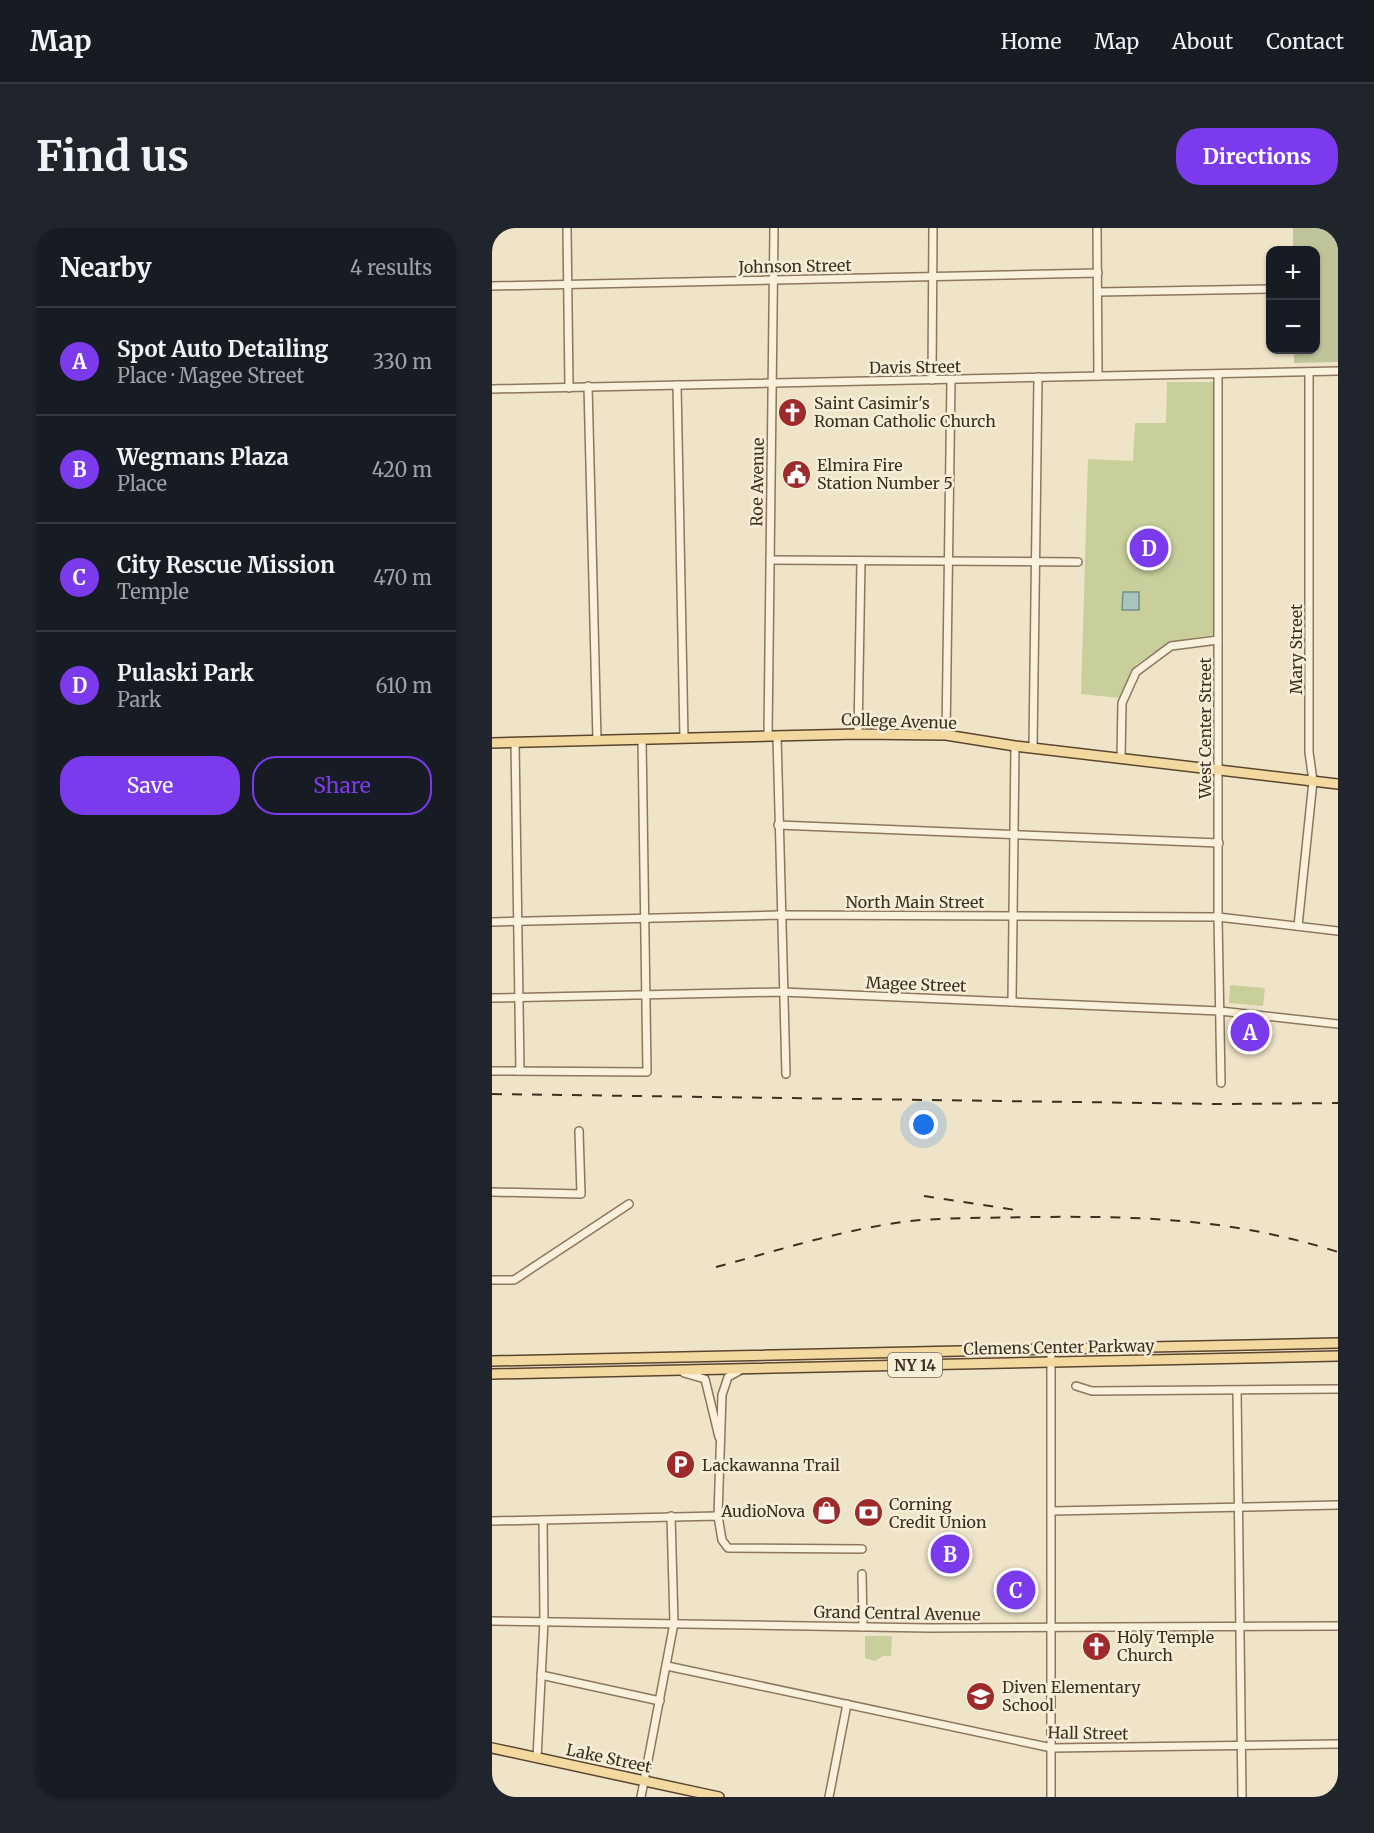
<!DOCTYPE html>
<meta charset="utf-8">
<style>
:root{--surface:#171b24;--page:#20242c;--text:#f1f3f6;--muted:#9ea1a6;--line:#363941;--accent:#7c3aed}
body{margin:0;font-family:Merriweather,serif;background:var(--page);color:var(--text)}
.controls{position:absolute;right:18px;top:18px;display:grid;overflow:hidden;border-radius:12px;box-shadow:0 2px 4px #0004}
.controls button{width:54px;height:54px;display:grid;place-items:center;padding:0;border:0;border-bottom:2px solid var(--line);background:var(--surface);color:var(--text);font:30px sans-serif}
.you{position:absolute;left:432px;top:897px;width:21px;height:21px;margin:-15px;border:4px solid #fff;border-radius:50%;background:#1a73e8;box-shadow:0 0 0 9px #1a73e833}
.badge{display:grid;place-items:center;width:39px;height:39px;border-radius:50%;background:var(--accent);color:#fff;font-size:20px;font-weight:700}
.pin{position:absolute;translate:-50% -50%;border:3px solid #fff;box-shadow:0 2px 6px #0006}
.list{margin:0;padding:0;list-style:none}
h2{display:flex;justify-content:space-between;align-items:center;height:78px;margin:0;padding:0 24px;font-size:26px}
h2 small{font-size:20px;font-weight:400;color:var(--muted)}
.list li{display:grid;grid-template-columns:39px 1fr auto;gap:18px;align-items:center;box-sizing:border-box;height:108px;padding:0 24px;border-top:2px solid var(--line)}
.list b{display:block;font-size:22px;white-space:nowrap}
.list p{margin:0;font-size:20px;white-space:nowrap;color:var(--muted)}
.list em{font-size:20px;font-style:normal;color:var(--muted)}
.actions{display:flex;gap:12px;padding:18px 24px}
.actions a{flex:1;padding:14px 0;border:2px solid var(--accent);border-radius:24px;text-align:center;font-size:21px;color:var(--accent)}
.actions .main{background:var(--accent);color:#fff}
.map{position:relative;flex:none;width:846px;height:1569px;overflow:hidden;border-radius:24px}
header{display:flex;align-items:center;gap:36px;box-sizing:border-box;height:84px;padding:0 30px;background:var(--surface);border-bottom:2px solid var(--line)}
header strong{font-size:28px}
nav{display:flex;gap:33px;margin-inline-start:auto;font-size:21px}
.intro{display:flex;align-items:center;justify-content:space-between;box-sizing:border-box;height:144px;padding:0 36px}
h1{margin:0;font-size:42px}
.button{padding:15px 27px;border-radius:24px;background:var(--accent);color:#fff;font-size:21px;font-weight:700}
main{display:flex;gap:36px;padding:0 36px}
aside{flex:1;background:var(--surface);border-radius:24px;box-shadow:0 2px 4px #0004}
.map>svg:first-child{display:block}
.green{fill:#c9cf9b}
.cemetery{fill:#bfc49a}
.water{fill:#a9c4bc;stroke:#6f938a;stroke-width:1.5}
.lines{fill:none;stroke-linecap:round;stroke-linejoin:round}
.minor-casing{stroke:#8d765c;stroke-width:10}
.major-casing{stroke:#5b4430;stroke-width:12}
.minor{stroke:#faf1dc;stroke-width:7}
.major{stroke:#f3d9a0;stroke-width:9}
.rail{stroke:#3d2e20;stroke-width:2;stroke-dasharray:10 10;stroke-linecap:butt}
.labels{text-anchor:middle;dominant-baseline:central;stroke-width:5;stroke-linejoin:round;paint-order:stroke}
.shield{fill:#f7eed8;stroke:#756857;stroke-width:1.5}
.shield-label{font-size:15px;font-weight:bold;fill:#3d2e20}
.street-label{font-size:16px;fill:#3d2e20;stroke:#f7eed8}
.poi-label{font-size:16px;fill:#3d2e20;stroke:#f7eed8;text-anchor:start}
</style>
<header>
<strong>Map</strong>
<nav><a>Home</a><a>Map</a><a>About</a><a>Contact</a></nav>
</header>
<div class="intro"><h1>Find us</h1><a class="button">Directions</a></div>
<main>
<aside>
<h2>Nearby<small>4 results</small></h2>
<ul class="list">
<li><span class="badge">A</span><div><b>Spot Auto Detailing</b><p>Place · Magee Street</p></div><em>330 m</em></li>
<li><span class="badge">B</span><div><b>Wegmans Plaza</b><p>Place</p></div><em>420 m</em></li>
<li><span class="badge">C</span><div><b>City Rescue Mission</b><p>Temple</p></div><em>470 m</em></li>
<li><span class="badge">D</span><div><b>Pulaski Park</b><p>Park</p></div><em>610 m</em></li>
</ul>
<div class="actions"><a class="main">Save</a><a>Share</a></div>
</aside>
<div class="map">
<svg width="846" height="1569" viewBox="0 0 846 1569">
<rect width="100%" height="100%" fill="#f0e4c8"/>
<!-- green -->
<g class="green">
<path d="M675,154H721V407L681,413L645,436L628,470L589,466L596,231L641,233L643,195H674Z"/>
<path d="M738,757L773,760L771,778L737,775Z"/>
<path d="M373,1408H400L399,1428H391L383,1433L373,1430Z"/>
</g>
<!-- cemetery -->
<path class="cemetery" d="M801,0H846V134L802,135V122H824V22H801Z"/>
<!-- water -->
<path class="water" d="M631,364H647V382H630Z"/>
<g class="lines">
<defs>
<g id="minor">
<path d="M75,0L77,160"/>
<path d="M605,0L606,148"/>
<path d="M0,58L606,45"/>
<path d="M606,64L778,61"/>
<path d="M726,146V689L729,855"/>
<path d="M440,152L441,0"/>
<path d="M185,157L192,510"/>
<path d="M96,158L105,512"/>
<path d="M0,161L846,143"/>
<path d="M278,332L586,334"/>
<path d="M366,506L369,333"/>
<path d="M454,507L459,152"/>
<path d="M276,508L282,0"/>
<path d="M285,508L294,846"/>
<path d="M23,514L28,843"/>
<path d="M541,519L546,149"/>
<path d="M629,531L630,475L644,444L679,418L726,412"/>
<path d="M286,597L727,615"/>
<path d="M0,694L288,687L726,689L846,703"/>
<path d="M806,698L821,553L817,524V144"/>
<path d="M0,770L290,764L728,783L846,796"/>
<path d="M520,774L523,518"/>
<path d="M0,843L155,844L150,511"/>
<path d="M0,964L89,966L87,903"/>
<path d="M0,1052H22L137,976"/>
<path d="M192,1145L213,1151L227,1209"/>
<path d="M584,1158L600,1163L846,1161"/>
<path d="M745,1163L750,1569"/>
<path d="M560,1283L846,1277"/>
<path d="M226,1288L230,1167L236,1149L247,1143"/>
<path d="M0,1293L226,1288L230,1312L236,1320L370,1321"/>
<path d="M370,1346L371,1399"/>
<path d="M0,1393L437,1400L846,1398"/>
<path d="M175,1438L560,1520L846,1516"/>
<path d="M49,1447L168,1473"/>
<path d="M45,1530L52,1393L51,1292"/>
<path d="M149,1569L182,1395L179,1288"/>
<path d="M337,1569L355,1476"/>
<path d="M559,1569V1121"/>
</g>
<g id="major">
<path d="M0,515L366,506L454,507L523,518L846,556"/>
<path d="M0,1133L846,1115"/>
<path d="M0,1146L846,1128"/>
<path d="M0,1520L227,1569"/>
</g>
</defs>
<!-- minor casing -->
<use href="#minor" class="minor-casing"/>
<!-- major casing -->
<use href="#major" class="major-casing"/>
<!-- minor -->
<use href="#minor" class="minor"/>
<!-- major -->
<use href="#major" class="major"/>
<!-- rail -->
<g class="rail">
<path d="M0,866L729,876L846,875"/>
<path d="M432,968L530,983"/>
<path d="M224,1039C288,1022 352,1001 418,993C461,989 503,990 545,989C652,988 743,991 846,1024"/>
</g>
</g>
<!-- icons -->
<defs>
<symbol id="church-disc" viewBox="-11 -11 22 22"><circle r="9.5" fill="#9e2a2b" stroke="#f7eed8"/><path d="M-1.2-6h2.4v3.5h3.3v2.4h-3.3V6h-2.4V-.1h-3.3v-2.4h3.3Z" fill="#fff"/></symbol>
<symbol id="civic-disc" viewBox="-11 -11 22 22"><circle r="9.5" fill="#9e2a2b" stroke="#f7eed8"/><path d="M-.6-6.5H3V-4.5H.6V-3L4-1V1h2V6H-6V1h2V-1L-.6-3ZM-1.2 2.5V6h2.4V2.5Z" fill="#fff"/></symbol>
<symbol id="parking-disc" viewBox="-11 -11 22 22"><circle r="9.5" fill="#9e2a2b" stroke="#f7eed8"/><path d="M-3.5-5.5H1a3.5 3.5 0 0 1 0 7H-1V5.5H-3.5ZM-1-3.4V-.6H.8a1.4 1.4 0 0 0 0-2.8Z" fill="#fff"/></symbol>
<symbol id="shop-disc" viewBox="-11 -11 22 22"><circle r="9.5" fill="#9e2a2b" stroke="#f7eed8"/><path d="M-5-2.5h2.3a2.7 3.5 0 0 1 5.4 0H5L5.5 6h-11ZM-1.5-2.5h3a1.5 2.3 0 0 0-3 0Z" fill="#fff"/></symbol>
<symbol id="bank-disc" viewBox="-11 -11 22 22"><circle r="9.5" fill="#9e2a2b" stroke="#f7eed8"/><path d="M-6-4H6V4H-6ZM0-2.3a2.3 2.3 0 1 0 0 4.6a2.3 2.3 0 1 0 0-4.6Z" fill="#fff"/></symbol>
<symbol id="school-disc" viewBox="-11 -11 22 22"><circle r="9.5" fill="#9e2a2b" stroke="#f7eed8"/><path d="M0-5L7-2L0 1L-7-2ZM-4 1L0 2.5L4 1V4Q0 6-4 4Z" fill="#fff"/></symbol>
</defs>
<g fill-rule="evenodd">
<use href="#church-disc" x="284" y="168" width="33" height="33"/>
<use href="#civic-disc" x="288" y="230" width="33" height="33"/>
<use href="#parking-disc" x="172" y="1220" width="33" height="33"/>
<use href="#shop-disc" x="318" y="1266" width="33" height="33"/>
<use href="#bank-disc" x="360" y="1268" width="33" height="33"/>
<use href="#church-disc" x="588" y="1402" width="33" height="33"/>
<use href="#school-disc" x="472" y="1452" width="33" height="33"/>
</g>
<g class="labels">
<!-- shield labels -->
<rect class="shield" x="396" y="1125" width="54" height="24" rx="4.5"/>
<g class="shield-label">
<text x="423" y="1137">NY 14</text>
</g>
<!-- street labels -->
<g class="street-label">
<text transform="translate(303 38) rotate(-1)">Johnson Street</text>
<text transform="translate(423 139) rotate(-1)">Davis Street</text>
<text transform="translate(265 254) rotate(-89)">Roe Avenue</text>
<text transform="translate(804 421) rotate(-90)">Mary Street</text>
<text transform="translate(407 493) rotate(2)">College Avenue</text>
<text transform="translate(713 500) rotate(-90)">West Center Street</text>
<text x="423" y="674">North Main Street</text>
<text transform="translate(424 756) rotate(2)">Magee Street</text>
<text transform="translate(567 1119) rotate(-1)">Clemens Center Parkway</text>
<text transform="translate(405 1385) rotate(1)">Grand Central Avenue</text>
<text transform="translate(596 1505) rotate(1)">Hall Street</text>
<text transform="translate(117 1530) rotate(12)">Lake Street</text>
</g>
<!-- poi labels -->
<g class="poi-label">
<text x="322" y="175">Saint Casimir's<tspan x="322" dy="18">Roman Catholic Church</tspan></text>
<text x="325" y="237">Elmira Fire<tspan x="325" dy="18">Station Number 5</tspan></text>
<text x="210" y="1237">Lackawanna Trail</text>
<text x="397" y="1276">Corning<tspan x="397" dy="18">Credit Union</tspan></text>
<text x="313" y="1283" text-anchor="end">AudioNova</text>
<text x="625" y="1409">Holy Temple<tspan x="625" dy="18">Church</tspan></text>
<text x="510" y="1459">Diven Elementary<tspan x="510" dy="18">School</tspan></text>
</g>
</g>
</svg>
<div class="controls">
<button>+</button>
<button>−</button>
</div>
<div class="you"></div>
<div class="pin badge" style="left:758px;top:804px">A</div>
<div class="pin badge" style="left:458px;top:1326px">B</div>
<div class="pin badge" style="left:524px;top:1362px">C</div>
<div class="pin badge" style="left:657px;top:320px">D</div>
</div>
</main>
